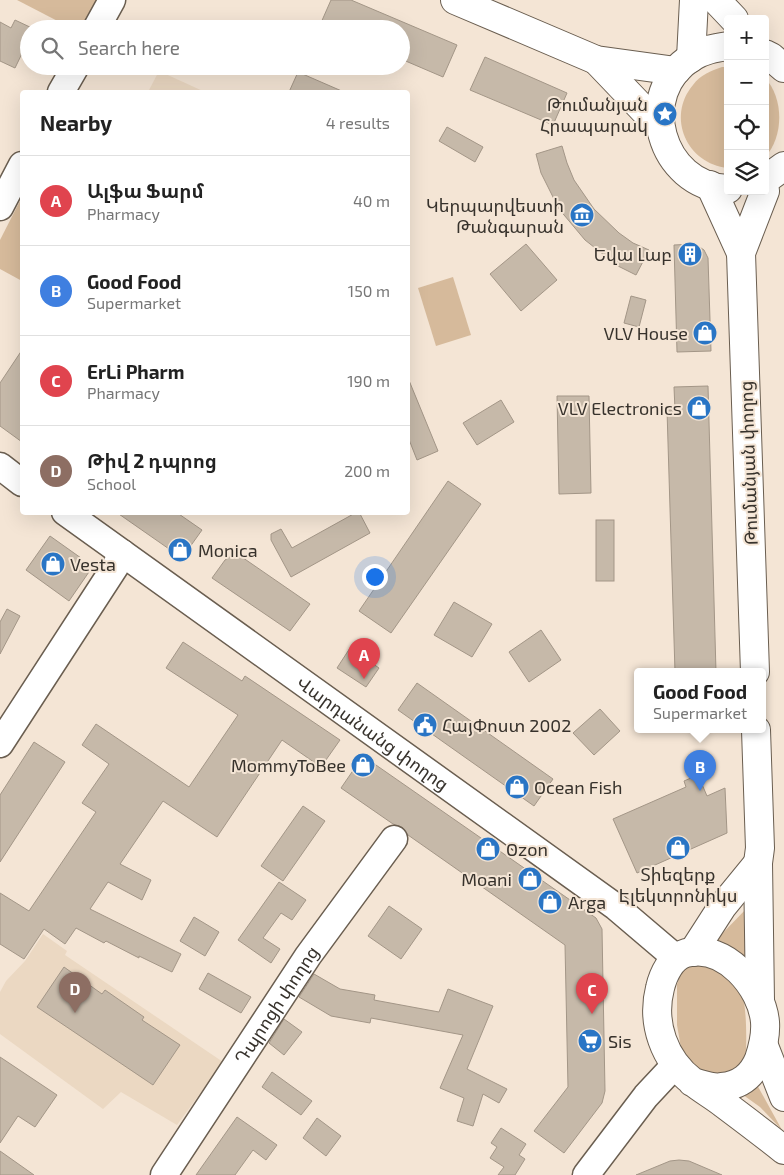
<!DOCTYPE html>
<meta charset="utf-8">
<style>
:root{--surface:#fff;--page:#f2f2f2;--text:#222;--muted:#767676;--line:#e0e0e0;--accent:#0f766e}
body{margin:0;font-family:"Exo 2","Noto Sans Armenian",sans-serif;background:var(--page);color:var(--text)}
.controls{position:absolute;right:15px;top:15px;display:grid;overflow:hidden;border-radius:5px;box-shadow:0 5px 20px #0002}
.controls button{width:45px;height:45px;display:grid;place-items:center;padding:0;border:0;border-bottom:1px solid var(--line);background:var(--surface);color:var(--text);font:25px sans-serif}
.you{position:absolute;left:374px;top:576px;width:18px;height:18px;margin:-12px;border:4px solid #fff;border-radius:50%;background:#1a73e8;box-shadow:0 0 0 8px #1a73e833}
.badge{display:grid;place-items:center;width:32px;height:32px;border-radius:50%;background:var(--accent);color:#fff;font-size:16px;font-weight:700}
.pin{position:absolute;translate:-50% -41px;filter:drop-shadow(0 1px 2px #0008)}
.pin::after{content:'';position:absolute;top:26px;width:18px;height:15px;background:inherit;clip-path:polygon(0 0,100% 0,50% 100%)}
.popup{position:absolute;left:634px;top:668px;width:132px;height:65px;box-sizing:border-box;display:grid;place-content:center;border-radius:5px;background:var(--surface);filter:drop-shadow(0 1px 4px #0005);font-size:16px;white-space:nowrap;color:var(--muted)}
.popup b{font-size:19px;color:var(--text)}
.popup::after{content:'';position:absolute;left:50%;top:100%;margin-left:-10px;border:10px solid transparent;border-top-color:var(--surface)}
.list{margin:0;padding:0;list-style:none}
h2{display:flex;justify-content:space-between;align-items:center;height:65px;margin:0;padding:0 20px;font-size:21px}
h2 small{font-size:16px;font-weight:400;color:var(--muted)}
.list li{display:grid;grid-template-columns:32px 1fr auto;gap:15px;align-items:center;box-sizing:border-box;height:90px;padding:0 20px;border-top:1px solid var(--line)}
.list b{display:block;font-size:19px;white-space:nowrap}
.list p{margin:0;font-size:16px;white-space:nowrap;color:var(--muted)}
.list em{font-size:16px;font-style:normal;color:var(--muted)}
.icon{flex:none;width:28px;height:28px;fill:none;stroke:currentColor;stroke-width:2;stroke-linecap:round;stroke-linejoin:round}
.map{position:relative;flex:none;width:784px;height:1175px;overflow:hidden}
.search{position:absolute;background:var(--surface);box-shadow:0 5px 20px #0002;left:20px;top:20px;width:390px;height:55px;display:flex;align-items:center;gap:12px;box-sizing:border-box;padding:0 18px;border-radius:28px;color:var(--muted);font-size:19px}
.panel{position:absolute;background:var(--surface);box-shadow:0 5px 20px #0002;left:20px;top:90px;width:390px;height:425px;border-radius:5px}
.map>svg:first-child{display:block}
.built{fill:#ebd8c2}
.green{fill:#d6ba9b}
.building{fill:#c6b9a9;stroke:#a39687}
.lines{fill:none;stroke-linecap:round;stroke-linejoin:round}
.minor-casing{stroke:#6a5e50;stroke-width:29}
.major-casing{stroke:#6a5e50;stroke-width:30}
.highway-casing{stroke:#6a5e50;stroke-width:30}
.minor{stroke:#fff;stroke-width:26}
.major{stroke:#fff;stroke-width:28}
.highway{stroke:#fff;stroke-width:28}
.labels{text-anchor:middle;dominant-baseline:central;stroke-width:4;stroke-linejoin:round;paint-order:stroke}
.poi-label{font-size:18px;fill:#37322c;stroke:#f4e5d5;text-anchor:end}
.street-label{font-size:18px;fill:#37322c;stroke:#f4e5d5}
</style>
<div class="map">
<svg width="784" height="1175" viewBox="0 0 784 1175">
<rect width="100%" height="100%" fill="#f4e5d5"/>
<!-- built -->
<g class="built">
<path d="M159,71L205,92H148Z"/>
<path d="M43,934L67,951L65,955L223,1062L177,1125L121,1092L103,1109L0,1034V992L6,981L25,961Z"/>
</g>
<!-- green -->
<g class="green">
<path d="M17,0H102L87,29H73Z"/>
<path d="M722,67H728V168C687,164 666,117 693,85C700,75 711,71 722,67Z"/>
<path d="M765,78C784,98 784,137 765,157Z"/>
<path d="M22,197V281L0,269V240Z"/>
<path d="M453,277L471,335L436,346L418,288Z"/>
<path d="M748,907L750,968L715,941Z"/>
<path d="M690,964H713C723,973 736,983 742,995C747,1006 747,1050 745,1061C744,1065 742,1068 739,1071L709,1075L694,1065L681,1048L677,1025V984L682,972Z"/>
<path d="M756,1083L782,1130L760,1107L739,1092Z"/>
</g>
<!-- building -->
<g class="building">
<path d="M331,0H351L457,45L443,77L401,59V29H329L320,25Z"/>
<path d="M15,20L34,29H29V39L15,68L0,61V22L11,28Z"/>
<path d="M485,57L567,93L553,125L470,90Z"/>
<path d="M298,72L344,92H289Z"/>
<path d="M447,127L483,147L475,162L439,141Z"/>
<path d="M562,146L567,163L574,180L594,209L619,233L633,243L649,250L636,275L618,266L585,240L559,209L541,173L536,154Z"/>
<path d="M526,244L557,280L521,311L490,274Z"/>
<path d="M695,244L704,250L708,258L711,351L677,352L674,245Z"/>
<path d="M631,296L646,300L639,327L624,323Z"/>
<path d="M22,350V442L0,426V383Z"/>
<path d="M408,378L438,451L417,460L408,437Z"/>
<path d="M708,386L716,672H675L667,410H675L674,387Z"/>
<path d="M557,396H589L591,493L559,494Z"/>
<path d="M501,400L514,422L477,445L463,423Z"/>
<path d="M448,481L481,504L391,633L359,611Z"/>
<path d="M116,512H176L202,530L182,558Z"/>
<path d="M357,512H359L370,533L291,577L271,540V534L281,529L292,548Z"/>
<rect x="596" y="520" width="18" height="61"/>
<path d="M50,536L81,558L79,561L91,569L69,601L26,570Z"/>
<path d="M236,553L310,604L290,631L212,578L225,560Z"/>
<path d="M454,602L492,624L472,657L434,635Z"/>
<path d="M7,609L20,616L0,654V622Z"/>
<path d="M541,630L561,660L529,682L509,652Z"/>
<path d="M183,642L242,681L245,676L340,740L321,767L282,740L217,837L163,801L120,864L151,880L142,900L108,882L90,909L181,954L172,972L139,956V958L106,941L104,943L76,928L65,944L44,929L24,959L0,944V893L29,911L96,812L82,803L109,764L82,745L96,724L189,787L238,715L166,668Z"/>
<path d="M350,648L379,668L366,687L337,668Z"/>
<path d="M417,683L553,779L534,806L398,710Z"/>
<path d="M600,709L620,731L594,755L573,733Z"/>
<path d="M34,742L65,762L0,862V795Z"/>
<path d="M363,756L596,918L602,929L605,1091L602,1103L564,1153L534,1131L568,1087L565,945L408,835L402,827L393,824L341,788Z"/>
<path d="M698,775L707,796L725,788L727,833L637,873L613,819L686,787L684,781Z"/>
<path d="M303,806L325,821L283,881L261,866Z"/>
<path d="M279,882L306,900L292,920L281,913L263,938L280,949L271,963L238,940Z"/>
<path d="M389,906L422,929L401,959L368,936Z"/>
<path d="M194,917L219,932L205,956L180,941Z"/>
<path d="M64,967L102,994L105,990L144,1017L142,1020L180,1045L153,1085L37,1007Z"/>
<path d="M208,973L251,997L241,1013L199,989Z"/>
<path d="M314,974L340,989L375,995L374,1000L439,1012L448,989L493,1006L467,1069L507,1089L499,1103L483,1094L473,1126L457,1121L464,1098L440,1088L463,1035L371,1018L370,1023L331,1016L299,997Z"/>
<path d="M284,1019L302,1032L284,1055L269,1043Z"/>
<path d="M0,1057L57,1095L35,1127L18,1116L0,1143Z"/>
<path d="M272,1072L312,1101L301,1115L262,1087Z"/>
<path d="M237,1117L277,1145L266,1160L253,1150L235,1175H196Z"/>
<path d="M317,1118L341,1136L326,1156L303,1138Z"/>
<path d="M501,1128L526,1144L519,1155L525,1159L515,1175H498L504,1167L490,1158L497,1147L491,1143Z"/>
<path d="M0,1151L34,1175H0Z"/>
<path d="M679,1160L689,1161L722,1175H636L670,1161Z"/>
</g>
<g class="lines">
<defs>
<g id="minor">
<path d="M96,29L112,0"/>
<path d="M61,92L76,66"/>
<path d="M0,207L22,165"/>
<path d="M0,466L22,483"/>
<path id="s1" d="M65,512L616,907L676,958"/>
<path d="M0,744L115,567L122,553"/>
<path id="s2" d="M164,1175L308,956L394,839"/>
<path d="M586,1175L646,1096L675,1065"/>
</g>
<g id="major">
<path d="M455,0L596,60L676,71"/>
<path d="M596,60L660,127"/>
</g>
<g id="highway">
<path d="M716,0L734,19"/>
<path d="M728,46C715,48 703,50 692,57C634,93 660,186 728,189"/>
<path d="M765,54L771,57L784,68"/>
<path d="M691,58L694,0"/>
<path d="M765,180L784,166"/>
<path d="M710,185L741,253"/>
<path d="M755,672L741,253L765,191"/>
<path d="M756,730L760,848L758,863L760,1001"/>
<path d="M693,952L722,907L758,863"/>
<path d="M764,1046L784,1097"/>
<path d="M692,1082C701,1084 713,1089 722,1087C740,1085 752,1076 759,1059C763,1047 766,1035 765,1022C762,987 725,943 686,953C671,957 663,975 660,988C651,1023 664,1060 693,1082C703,1090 714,1096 724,1104C744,1119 764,1134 784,1150"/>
</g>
</defs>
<!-- minor casing -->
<use href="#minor" class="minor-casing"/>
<!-- major casing -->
<use href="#major" class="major-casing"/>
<!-- highway casing -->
<use href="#highway" class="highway-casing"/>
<!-- minor -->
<use href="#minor" class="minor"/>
<!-- major -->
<use href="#major" class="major"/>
<!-- highway -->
<use href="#highway" class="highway"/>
</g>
<!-- icons -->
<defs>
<symbol id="sight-disc" viewBox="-11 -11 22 22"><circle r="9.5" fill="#2975c5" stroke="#f4e5d5"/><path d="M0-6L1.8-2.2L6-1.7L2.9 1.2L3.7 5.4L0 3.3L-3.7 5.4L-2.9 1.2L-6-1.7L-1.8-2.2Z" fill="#fff"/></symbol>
<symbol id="museum-disc" viewBox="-11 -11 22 22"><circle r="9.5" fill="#2975c5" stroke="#f4e5d5"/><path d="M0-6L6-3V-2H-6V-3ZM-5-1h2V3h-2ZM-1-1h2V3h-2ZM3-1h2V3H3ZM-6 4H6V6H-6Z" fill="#fff"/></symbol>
<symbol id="building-disc" viewBox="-11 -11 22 22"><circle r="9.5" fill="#2975c5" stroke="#f4e5d5"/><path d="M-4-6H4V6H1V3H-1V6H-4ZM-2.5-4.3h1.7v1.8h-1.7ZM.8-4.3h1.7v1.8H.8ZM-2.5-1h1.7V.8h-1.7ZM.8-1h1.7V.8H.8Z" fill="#fff"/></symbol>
<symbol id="shop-disc" viewBox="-11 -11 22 22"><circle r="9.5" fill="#2975c5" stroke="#f4e5d5"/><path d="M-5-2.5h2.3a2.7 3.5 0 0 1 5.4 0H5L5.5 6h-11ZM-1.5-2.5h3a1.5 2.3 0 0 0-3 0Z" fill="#fff"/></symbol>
<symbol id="civic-disc" viewBox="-11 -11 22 22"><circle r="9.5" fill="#2975c5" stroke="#f4e5d5"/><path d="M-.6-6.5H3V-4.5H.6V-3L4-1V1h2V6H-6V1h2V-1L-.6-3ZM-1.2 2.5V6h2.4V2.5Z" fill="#fff"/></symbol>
<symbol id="supermarket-disc" viewBox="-11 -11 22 22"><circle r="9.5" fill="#2975c5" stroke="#f4e5d5"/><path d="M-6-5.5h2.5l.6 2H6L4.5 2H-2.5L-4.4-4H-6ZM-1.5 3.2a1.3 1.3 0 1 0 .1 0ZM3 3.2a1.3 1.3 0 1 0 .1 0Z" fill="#fff"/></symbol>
</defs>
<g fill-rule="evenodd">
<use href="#sight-disc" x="651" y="100" width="28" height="28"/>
<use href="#museum-disc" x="568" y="201" width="28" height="28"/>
<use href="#building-disc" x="676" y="240" width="28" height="28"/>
<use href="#shop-disc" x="691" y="319" width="28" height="28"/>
<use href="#shop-disc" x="685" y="394" width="28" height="28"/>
<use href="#shop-disc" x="166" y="536" width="28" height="28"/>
<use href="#shop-disc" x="39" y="550" width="28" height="28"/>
<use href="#civic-disc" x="411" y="711" width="28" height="28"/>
<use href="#shop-disc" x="349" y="751" width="28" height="28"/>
<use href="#shop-disc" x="503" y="773" width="28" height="28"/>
<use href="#shop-disc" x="664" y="834" width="28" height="28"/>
<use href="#shop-disc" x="474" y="835" width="28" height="28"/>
<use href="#shop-disc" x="516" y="865" width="28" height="28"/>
<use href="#shop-disc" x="536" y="888" width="28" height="28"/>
<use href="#supermarket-disc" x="576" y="1027" width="28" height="28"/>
</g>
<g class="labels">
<!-- poi labels -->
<g class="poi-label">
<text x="648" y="104">Թումանյան<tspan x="648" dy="21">Հրապարակ</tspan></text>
<text x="564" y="205">Կերպարվեստի<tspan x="564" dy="21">Թանգարան</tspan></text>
<text x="672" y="254">Եվա Լաբ</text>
<text x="688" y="333">VLV House</text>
<text x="682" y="408">VLV Electronics</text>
<text x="198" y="550" text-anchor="start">Monica</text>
<text x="70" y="564" text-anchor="start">Vesta</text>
<text x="442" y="725" text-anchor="start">ՀայՓոստ 2002</text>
<text x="346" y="765">MommyToBee</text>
<text x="534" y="787" text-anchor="start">Ocean Fish</text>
<text x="506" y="849" text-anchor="start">Ozon</text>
<text x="678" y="874" text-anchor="middle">Տիեզերք<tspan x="678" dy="21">Էլեկտրոնիկս</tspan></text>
<text x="512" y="879">Moani</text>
<text x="568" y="902" text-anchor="start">Arga</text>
<text x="608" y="1041" text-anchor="start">Sis</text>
</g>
<!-- street labels -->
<g class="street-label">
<text transform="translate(748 463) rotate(-92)">Թումանյան փողոց</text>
<text stroke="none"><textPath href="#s1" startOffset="379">Վարդանանց փողոց</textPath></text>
<text stroke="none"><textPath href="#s2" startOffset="204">Դպրոցի փողոց</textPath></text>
</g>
</g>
</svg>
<div class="controls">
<button>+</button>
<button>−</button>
<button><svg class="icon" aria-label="locate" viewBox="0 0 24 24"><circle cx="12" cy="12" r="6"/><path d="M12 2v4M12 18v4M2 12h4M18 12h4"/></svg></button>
<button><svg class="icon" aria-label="layers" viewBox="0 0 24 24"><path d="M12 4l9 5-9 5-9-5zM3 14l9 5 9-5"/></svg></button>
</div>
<div class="you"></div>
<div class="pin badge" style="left:364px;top:679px;background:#e0444e">A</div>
<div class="pin badge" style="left:700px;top:791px;background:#3f7fe0">B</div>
<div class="popup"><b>Good Food</b>Supermarket</div>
<div class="pin badge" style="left:592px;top:1014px;background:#e0444e">C</div>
<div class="pin badge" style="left:75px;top:1013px;background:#8d6e63">D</div>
<div class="search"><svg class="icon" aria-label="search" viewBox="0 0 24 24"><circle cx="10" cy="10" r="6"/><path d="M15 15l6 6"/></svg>Search here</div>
<section class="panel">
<h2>Nearby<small>4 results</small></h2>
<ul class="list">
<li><span class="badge" style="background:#e0444e">A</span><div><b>Ալֆա Ֆարմ</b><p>Pharmacy</p></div><em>40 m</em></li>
<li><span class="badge" style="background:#3f7fe0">B</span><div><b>Good Food</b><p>Supermarket</p></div><em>150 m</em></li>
<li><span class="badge" style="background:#e0444e">C</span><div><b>ErLi Pharm</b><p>Pharmacy</p></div><em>190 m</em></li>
<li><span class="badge" style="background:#8d6e63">D</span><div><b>Թիվ 2 դպրոց</b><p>School</p></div><em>200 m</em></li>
</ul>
</section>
</div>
